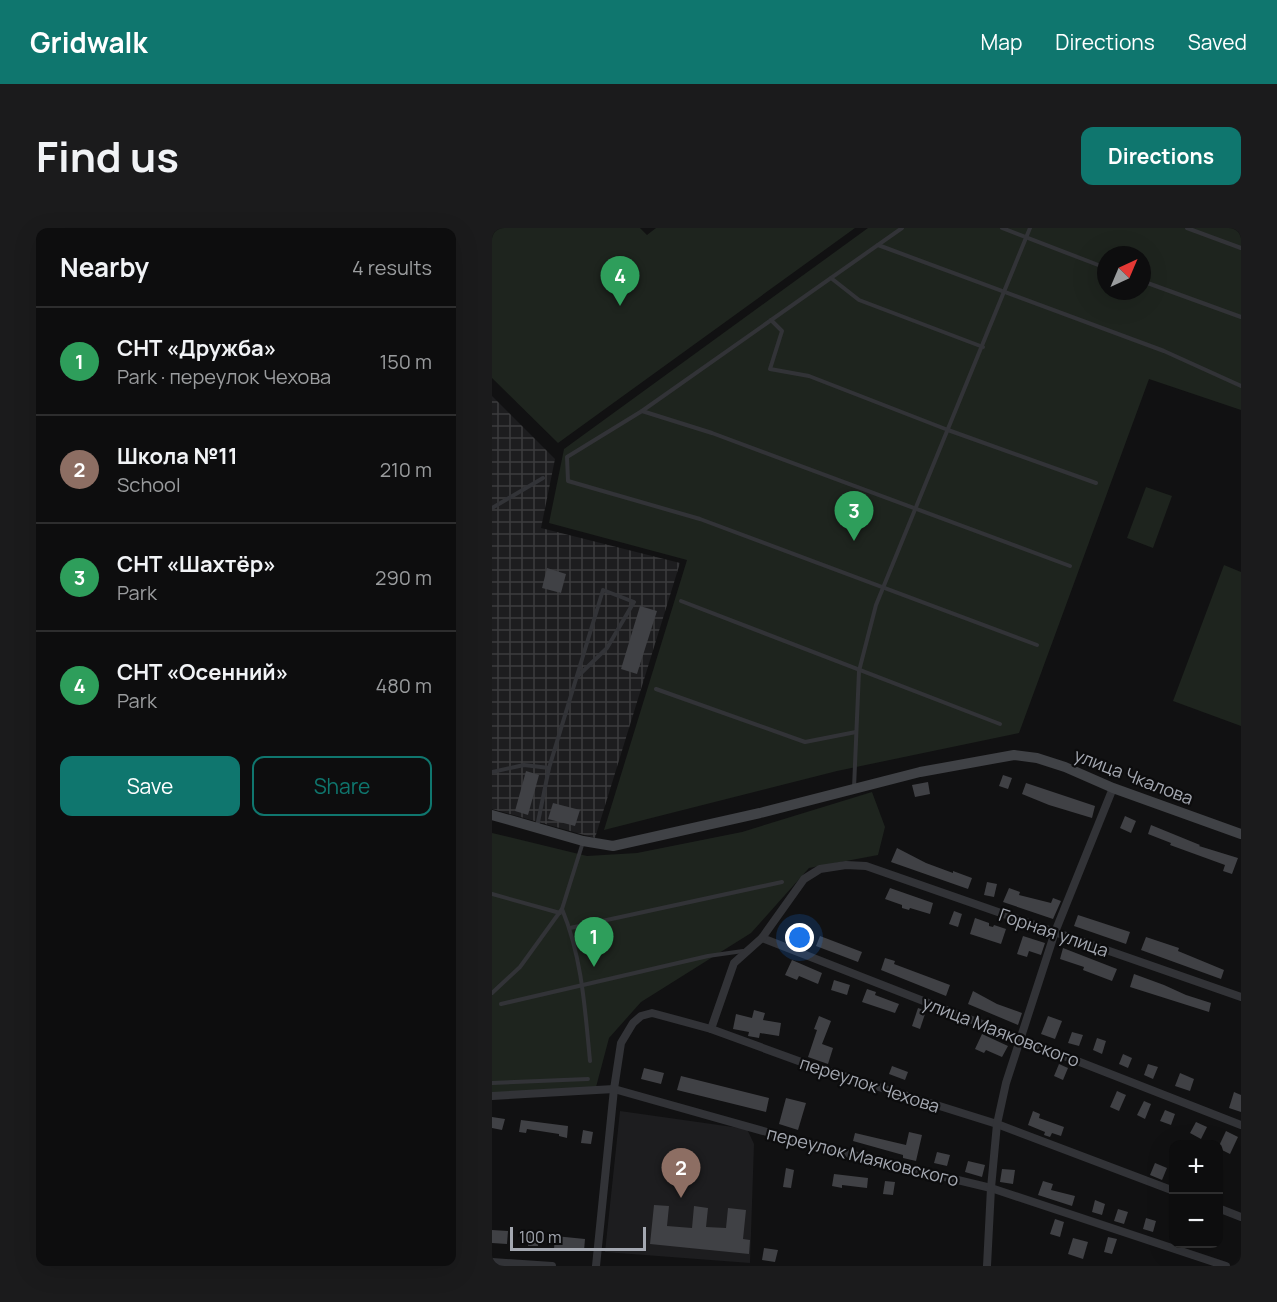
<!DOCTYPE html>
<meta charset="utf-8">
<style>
:root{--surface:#0d0d0e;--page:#1b1b1c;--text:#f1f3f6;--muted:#9a9c9e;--line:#2d2d2e;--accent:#0f766e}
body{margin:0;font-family:Manrope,sans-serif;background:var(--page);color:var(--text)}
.controls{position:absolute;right:18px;bottom:18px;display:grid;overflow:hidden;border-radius:12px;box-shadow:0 6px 24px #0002}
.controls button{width:54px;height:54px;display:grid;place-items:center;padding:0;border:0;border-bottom:2px solid var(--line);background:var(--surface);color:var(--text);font:30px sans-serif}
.compass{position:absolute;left:605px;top:18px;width:54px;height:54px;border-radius:50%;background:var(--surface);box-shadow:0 6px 24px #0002;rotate:44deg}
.scale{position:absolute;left:18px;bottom:15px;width:136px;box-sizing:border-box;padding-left:6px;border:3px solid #a4a8b1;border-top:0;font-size:16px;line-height:21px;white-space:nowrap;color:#a4a8b1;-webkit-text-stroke:4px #0c0c0d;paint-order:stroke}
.you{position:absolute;left:308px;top:710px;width:21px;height:21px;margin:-15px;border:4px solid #fff;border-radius:50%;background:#1a73e8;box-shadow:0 0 0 9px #1a73e833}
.badge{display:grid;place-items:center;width:39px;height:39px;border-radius:50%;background:var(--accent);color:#fff;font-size:20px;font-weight:700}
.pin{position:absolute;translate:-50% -50px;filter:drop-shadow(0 2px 3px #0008)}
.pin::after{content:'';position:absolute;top:32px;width:21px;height:18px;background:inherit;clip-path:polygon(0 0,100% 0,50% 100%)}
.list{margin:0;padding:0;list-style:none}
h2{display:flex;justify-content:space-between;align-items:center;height:78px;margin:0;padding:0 24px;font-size:26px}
h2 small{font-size:20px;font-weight:400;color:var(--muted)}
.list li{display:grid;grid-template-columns:39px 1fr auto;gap:18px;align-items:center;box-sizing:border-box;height:108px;padding:0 24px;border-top:2px solid var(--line)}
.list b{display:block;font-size:22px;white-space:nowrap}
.list p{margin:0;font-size:20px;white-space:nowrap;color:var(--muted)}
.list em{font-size:20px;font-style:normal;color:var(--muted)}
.actions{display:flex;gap:12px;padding:18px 24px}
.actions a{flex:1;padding:14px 0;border:2px solid var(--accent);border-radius:12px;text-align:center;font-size:21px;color:var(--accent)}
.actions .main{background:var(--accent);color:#fff}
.map{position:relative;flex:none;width:749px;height:1038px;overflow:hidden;border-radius:12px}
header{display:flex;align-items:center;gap:36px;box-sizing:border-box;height:84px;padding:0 30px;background:var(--accent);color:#fff}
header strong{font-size:28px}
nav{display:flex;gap:33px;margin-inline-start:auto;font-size:21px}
.intro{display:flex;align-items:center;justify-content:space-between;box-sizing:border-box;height:144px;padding:0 36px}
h1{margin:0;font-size:42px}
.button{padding:15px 27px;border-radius:12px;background:var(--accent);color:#fff;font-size:21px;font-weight:700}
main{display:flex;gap:36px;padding:0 36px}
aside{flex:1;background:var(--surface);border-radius:12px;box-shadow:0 6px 24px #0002}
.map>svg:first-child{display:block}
.built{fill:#1d1d1f}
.industrial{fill:url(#industrial-grid)}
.garden{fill:#1e241e;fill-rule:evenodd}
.building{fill:#404145}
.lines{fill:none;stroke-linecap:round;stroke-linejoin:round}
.service{stroke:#323337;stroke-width:4}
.minor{stroke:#323337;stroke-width:8}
.secondary{stroke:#404246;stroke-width:10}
.labels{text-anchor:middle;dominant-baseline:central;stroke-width:4.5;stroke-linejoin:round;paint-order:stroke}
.street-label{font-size:18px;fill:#a4a8b1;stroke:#0c0c0d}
</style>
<header>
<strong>Gridwalk</strong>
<nav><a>Map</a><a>Directions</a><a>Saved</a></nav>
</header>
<div class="intro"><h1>Find us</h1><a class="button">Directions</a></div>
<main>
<aside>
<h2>Nearby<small>4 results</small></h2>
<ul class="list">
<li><span class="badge" style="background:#2e9e5b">1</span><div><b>СНТ «Дружба»</b><p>Park · переулок Чехова</p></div><em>150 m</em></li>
<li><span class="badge" style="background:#8d6e63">2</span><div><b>Школа №11</b><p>School</p></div><em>210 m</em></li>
<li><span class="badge" style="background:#2e9e5b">3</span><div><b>СНТ «Шахтёр»</b><p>Park</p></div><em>290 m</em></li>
<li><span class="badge" style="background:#2e9e5b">4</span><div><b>СНТ «Осенний»</b><p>Park</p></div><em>480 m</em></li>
</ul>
<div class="actions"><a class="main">Save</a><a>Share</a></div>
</aside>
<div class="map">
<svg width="749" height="1038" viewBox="0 0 749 1038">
<defs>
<pattern id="industrial-grid" width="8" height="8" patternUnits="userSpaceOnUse" patternTransform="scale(1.5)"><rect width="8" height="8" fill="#1d1d1f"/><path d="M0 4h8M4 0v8" fill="none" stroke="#3b3b3d"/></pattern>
</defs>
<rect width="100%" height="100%" fill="#111112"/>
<!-- built -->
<path class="built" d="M128,883L255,901L262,916L258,1035L113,1024Z"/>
<!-- industrial -->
<path class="industrial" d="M0,168L63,231L49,300L188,335L103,610L0,581Z"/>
<!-- garden -->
<g class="garden">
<path d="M0,0H148L155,7L164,0H363L66,215L0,150Z"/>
<path d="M376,0H749V182L657,151L527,505L345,543L112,602L195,332L57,295L72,221ZM614,27H650V63H614Z"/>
<path d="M654,259L680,268L661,320L635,310Z"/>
<path d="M732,337L749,344V498L681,473Z"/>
<path d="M380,564L393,599L386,627L317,640L259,705L149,774L117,810L103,863L0,867V605L95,628L145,625L250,604Z"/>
</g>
<!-- building -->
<g class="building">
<path d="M55,340L74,346L69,365L50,360Z"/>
<path d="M148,378L165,383L145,446L129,441Z"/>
<path d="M34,543L47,547L36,587L23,583Z"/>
<path d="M511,547L520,550L516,561L507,558Z"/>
<path d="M436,554L438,566L423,569L420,557Z"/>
<path d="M534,555L603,578L600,590L557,577L530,566Z"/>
<path d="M61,575L88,582L83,598L56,591Z"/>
<path d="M633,588L644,593L639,605L628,600Z"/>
<path d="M659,597L708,617L707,618L746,630L740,646L731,643L733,637L678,617L679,615L656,606Z"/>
<path d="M405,620L434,635L461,645V643L480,650L476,661L399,634Z"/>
<path d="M495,654L505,656L502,669L492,667Z"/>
<path d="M398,660L441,675L438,686L418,680L417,682L410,680V677L393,671Z"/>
<path d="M517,660L528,664L527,667L559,675L561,670L569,673L561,691L511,674Z"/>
<path d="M462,683L470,686L466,699L457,696Z"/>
<path d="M586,687L638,704L634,716L582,698Z"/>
<path d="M483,690L497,695V698L501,699L502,697L514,701L509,716L478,706Z"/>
<path d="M328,708L370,724L366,734L324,718Z"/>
<path d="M531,708L553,715L549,727L537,723L535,729L525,726Z"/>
<path d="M654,709L687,720L686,723L732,742L729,751L649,722Z"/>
<path d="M571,720L625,741L620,753L591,742L592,739L568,731Z"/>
<path d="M393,730L403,733L402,736L458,757L454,768L389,742Z"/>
<path d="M300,732L330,745L326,756L307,748L305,752L293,747Z"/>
<path d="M642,746L672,757L694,767L719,775L717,784L638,759Z"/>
<path d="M342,752L358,757L355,767L339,762Z"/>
<path d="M375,761L384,764L383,767L407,776L403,785L370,774Z"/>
<path d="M481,763L505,776L530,785L526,797L476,776Z"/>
<path d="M426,780L434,783L428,801L420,798Z"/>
<path d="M262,782L273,785L271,792L289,795L287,808L268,805L267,810L256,808L257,804L241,801L244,786L260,790Z"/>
<path d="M327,788L339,793L330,816L341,820L336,836L316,829L325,802L322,801Z"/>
<path d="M556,788L570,793L563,811L549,806Z"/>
<path d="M580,804L591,807L587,818L576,815Z"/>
<path d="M490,806L516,818L510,829L494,822L492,825L483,821Z"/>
<path d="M605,810L614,813L610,826L601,822Z"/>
<path d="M631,826L640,830L636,840L627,836Z"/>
<path d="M567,836L576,840L571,852L562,848Z"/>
<path d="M656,836L666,839L661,851L652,847Z"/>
<path d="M400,838L416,844L413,852L397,846Z"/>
<path d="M152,840L172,845L169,856L149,851Z"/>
<path d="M688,845L702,851L698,863L683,858Z"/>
<path d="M189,848L277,870L274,884L185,862Z"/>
<path d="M625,863L634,867L627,883L618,879Z"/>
<path d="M742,864L749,867V884L737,880Z"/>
<path d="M294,870L314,875L306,902L287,896Z"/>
<path d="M652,873L659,876L653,891L645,887Z"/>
<path d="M673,882L683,886L679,897L668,893Z"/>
<path d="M541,883L548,886L547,890L572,899L569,908L560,905L558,909L552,907L553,904L536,897Z"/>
<path d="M0,889L13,891L10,902L0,900Z"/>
<path d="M29,892L76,898L75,910L67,908V906L35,901L34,905L27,904Z"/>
<path d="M704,894L715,899L709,911L698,905Z"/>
<path d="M91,902L101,904L99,916L89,915Z"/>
<path d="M734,903L746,909L738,926L726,920Z"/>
<path d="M417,904L430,907L424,933L411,930V927L361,913L363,905L414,917Z"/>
<path d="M445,924L458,927L455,938L442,935Z"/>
<path d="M476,933L493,937L490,949L473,944Z"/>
<path d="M663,935L675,940L670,952L658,947Z"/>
<path d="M294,940L302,942L299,960L291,959Z"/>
<path d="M510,941L523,942L521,956L508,954Z"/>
<path d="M342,946L376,950L375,960L350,957V960L340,958Z"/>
<path d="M393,953L403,954L401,967L391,966Z"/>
<path d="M551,953L561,956L559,962L583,968L580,978L546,967Z"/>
<path d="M603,972L613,976L610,987L600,984Z"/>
<path d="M162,977L177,978L175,998L200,1000L202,978L216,980L214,999L234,1000L236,980L254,982L251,1011L258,1012L257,1026L158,1016Z"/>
<path d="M626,981L636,984L632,996L622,993Z"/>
<path d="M654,990L664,993L661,1004L651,1001Z"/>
<path d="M563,991L572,994L568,1009L558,1006Z"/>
<path d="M0,1002L16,1003L15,1016L0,1015Z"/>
<path d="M37,1006L47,1007L46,1018H36Z"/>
<path d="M63,1008L93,1011L92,1023L62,1021Z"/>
<path d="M616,1009L625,1011L620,1026L612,1024Z"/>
<path d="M581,1010L596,1014L591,1031L576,1026Z"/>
<path d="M272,1020L286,1022L283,1034L270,1032Z"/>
</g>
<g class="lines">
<!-- service -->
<g class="service">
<path d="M410,0L150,183L75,229L76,253L208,291L545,417"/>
<path d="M510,0L614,40"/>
<path d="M695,0L749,20"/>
<path d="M386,17L672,123L749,158"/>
<path d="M339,50L367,72L491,119"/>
<path d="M650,53L749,89"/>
<path d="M279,92L290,103L278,141L317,148L456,202L604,255"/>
<path d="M150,183L220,205L578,338"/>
<path d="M0,280L51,250"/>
<path d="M189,373L508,496"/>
<path d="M164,461L313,514L364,504"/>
<path d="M57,540L111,362L142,374L115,420L85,449"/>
<path d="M0,544L32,537L57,540L45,599"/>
<path d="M362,560L367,443L384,377L538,0"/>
<path d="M0,666L68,685"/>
<path d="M70,681C90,729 93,781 98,833"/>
<path d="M78,700L290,654"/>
<path d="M0,765L28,739L70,681L91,614"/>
<path d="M9,776L216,728L251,723"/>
<path d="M0,855L96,851"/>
</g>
<!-- minor -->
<g class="minor">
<path d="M270,710L749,897"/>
<path d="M219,801L242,735L270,710L312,651L328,641L354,637L374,638L749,769"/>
<path d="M0,868L122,861L328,919L499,960L734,1038"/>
<path d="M726,980L749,989"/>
<path d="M0,1034L60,1038"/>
<path d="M104,1038L122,861L129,815L141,795L149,788L160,785L219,801L323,839L505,896L682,963"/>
<path d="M495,1038L499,960L505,896L514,855L563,704L621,560"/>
</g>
<!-- secondary -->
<path class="secondary" d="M0,587L91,613L121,618L268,585L428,544L522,527L545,530L573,539L621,560L749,606"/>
</g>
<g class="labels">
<!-- street labels -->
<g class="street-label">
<text transform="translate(642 548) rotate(21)">улица Чкалова</text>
<text transform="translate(562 704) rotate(19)">Горная улица</text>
<text transform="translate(509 803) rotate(21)">улица Маяковского</text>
<text transform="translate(378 856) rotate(18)">переулок Чехова</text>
<text transform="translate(371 928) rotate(14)">переулок Маяковского</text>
</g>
</g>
</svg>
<div class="controls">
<button>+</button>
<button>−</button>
</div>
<svg class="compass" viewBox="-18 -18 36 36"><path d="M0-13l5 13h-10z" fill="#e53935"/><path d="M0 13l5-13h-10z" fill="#9a9c9e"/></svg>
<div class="scale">100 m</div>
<div class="you"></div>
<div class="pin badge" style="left:102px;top:739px;background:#2e9e5b">1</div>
<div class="pin badge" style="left:189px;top:970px;background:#8d6e63">2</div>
<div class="pin badge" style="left:362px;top:313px;background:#2e9e5b">3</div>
<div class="pin badge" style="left:128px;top:78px;background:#2e9e5b">4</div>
</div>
</main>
